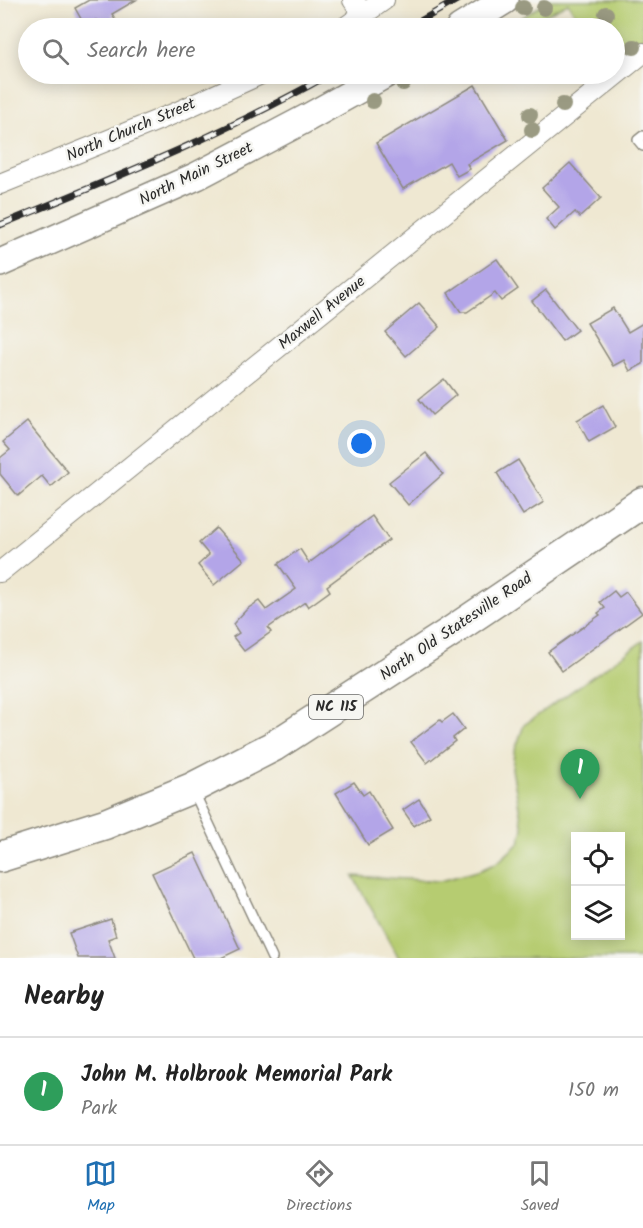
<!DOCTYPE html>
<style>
:root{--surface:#fff;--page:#f6f6f6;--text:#222;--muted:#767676;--line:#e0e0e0;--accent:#1f6fb2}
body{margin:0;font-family:Kalam,sans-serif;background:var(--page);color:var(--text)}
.controls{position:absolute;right:18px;bottom:18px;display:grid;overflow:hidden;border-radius:0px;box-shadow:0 3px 15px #0003}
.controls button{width:54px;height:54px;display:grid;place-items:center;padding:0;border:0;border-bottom:2px solid var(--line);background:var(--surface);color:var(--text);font:30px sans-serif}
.you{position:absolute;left:362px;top:444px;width:21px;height:21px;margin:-15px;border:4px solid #fff;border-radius:50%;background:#1a73e8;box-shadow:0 0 0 9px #1a73e833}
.badge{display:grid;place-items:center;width:39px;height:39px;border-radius:50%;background:var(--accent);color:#fff;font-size:20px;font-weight:700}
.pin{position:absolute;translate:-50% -50px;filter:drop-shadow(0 2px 3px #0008)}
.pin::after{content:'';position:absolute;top:32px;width:21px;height:18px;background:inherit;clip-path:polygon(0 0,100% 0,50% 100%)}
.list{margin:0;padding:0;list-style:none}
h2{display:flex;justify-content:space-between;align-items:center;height:78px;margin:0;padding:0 24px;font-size:26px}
h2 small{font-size:20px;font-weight:400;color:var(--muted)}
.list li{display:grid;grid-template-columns:39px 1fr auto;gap:18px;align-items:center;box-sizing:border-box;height:108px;padding:0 24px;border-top:2px solid var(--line)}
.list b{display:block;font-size:22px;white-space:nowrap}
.list p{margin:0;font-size:20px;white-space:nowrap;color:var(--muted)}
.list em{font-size:20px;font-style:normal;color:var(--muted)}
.icon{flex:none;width:33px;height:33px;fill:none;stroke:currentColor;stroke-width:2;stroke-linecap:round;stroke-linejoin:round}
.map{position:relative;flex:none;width:643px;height:958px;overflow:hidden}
.search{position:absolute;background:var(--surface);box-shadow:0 3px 15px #0003;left:18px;right:18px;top:18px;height:66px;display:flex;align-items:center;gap:15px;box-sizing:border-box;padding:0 21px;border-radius:33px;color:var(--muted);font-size:22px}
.sheet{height:186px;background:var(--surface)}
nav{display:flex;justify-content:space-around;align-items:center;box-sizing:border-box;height:84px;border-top:2px solid var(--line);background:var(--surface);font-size:16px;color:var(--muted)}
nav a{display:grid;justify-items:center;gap:3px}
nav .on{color:var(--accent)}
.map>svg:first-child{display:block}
.green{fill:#b6cc71;stroke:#707c4e;stroke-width:1.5;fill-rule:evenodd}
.building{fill:#b3a5e8}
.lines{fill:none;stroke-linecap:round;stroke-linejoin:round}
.lane-casing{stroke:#8d8a7e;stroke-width:12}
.street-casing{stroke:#8d8a7e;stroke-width:22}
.secondary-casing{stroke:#8d8a7e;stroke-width:30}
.primary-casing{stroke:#8d8a7e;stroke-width:33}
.lane{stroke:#fff;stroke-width:9}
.street{stroke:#fff;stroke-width:20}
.secondary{stroke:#fff;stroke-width:27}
.primary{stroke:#fff;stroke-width:30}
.rail-casing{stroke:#2b2b2b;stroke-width:7}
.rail{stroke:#f6f6f2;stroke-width:4.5;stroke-dasharray:14;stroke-linecap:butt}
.tree{fill:#9a9a82}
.labels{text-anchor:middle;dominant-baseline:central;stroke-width:5;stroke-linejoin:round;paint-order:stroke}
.shield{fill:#f6f6f2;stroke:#686867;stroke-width:1.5}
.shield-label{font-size:15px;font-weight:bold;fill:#2b2b2b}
.street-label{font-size:16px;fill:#2b2b2b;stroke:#f6f6f2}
</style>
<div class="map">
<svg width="643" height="958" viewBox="0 0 643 958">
<rect width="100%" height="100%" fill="#f6f6f2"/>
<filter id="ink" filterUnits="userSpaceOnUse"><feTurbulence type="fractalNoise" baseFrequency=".0167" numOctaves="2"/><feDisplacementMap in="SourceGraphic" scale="12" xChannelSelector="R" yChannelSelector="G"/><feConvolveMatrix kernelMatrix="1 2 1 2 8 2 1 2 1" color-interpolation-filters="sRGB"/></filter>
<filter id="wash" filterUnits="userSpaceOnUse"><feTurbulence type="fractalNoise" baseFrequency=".008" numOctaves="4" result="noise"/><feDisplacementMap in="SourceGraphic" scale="24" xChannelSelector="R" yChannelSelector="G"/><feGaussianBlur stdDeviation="1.35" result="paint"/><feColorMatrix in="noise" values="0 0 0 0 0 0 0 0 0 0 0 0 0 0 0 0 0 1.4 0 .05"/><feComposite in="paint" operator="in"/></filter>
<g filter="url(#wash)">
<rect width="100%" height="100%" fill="#efe8d2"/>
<!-- green -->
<g class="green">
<path d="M549,0H643V43L615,67L614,28H584L568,3L521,28H508L512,24Z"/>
<path d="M643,641V958H399L353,876L440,881L481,870L498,862L519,843L523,829L512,769L514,753L524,725ZM576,836H620V936H576Z"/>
</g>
<g id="blocks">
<!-- building -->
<g class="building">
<path d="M89,0H136L112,14L116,20L101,28L96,20L85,26L75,8Z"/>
<path d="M475,85L508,140L467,164L470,169L457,176L449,162L403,189L376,143Z"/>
<path d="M570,163L601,198L580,217L575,212L555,230L546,219L559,207L542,188Z"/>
<path d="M497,259L518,289L501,301L495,293L467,312H461L448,293Z"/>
<path d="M546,290L577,330L562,341L532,301Z"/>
<path d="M419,303L440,327L406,356L385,332Z"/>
<path d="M613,308L628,332L643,323V364L630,371L624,360L613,366L587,323Z"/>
<path d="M444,379L456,395L432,415L419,399Z"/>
<path d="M603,405L615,427L589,442L577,420Z"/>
<path d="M27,422L68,472L51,487L42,476L18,496L0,474V458L10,450L3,442Z"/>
<path d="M426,453L443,474L408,505L389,482Z"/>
<path d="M518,460L544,502L523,515L497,473Z"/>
<path d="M372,516L389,540L327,586L330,591L308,607L305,602L268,628L271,632L244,651L233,637L239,633L233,624L247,609L259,601L266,610L296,589L278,564L300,549L309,563Z"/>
<path d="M216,528L244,560L214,585L198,565L209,555L199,543Z"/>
<path d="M614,591L619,597L626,592L642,613L562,671L548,652L600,615L598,613L605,608L600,602Z"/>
<path d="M453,714L464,729L453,738L455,741L427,763L411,742L440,720L442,722Z"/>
<path d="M354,782L363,795L369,791L393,830L368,845L336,793Z"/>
<path d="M419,799L430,816L414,826L403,810Z"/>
<path d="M195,853L240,949L221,958H193L152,873Z"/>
<path d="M111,919L116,936L108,939L115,958H78L69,933Z"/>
</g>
</g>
</g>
<g filter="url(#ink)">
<use href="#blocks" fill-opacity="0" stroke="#8d8a7e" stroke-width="1.5"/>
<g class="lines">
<defs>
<g id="lane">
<path d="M643,136L638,140L643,146"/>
<path d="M193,790L272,958"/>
</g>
<g id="street">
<path d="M353,0L364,15"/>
<path d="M344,28L384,0"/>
<path d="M0,184L173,114L261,74"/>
<path d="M0,572L643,53"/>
</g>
<g id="secondary">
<path d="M460,28L505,0"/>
<path d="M0,263L197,176L307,118L386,74"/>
</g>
<path id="primary" d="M0,857L105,824L192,788L274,746L449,633L643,502"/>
</defs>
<!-- lane casing -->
<use href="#lane" class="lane-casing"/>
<!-- street casing -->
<use href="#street" class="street-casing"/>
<!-- secondary casing -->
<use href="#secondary" class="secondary-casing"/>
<!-- primary casing -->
<use href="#primary" class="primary-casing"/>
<!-- lane -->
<use href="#lane" class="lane"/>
<!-- street -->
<use href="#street" class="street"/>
<!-- secondary -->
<use href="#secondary" class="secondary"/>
<!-- primary -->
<use href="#primary" class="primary"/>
<defs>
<g id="rail">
<path d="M408,28L457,0"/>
<path d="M0,225C112,179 225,134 330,74"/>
</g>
</defs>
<!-- rail casing -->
<use href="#rail" class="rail-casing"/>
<!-- rail -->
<use href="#rail" class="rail"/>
</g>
<!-- trees -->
<g class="tree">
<circle cx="523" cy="8" r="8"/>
<circle cx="544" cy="8" r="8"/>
<circle cx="606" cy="14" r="8"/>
<circle cx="634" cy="47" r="8"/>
<circle cx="403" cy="83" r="8"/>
<circle cx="373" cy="101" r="8"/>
<circle cx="563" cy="105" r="8"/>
<circle cx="530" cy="115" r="8"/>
<circle cx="532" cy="130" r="8"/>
</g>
</g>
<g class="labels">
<!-- shield labels -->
<rect class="shield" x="309" y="695" width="54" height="24" rx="4.5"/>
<g class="shield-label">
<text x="336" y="707">NC 115</text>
</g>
<!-- street labels -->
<g class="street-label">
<text transform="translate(131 130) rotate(-23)">North Church Street</text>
<text transform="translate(196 174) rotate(-26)">North Main Street</text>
<text transform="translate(322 313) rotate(-39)">Maxwell Avenue</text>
<text transform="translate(456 627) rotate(-34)">North Old Statesville Road</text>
</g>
</g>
</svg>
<div class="controls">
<button><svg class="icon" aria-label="locate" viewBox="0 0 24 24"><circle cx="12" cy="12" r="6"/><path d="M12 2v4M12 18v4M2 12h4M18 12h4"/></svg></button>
<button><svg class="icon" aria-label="layers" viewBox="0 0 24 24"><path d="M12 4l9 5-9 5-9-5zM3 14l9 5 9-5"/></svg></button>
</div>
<div class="you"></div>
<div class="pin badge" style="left:580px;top:799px;background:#2e9e5b">1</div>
<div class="search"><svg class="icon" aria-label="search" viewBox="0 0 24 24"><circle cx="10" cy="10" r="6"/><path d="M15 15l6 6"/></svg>Search here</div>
</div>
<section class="sheet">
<h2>Nearby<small></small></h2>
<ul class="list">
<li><span class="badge" style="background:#2e9e5b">1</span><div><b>John M. Holbrook Memorial Park</b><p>Park</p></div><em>150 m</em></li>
</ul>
</section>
<nav>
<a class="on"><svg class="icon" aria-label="map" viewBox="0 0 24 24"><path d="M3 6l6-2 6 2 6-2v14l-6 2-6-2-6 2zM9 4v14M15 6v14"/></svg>Map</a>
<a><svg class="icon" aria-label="directions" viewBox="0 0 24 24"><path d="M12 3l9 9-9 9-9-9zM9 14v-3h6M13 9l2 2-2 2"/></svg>Directions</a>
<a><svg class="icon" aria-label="saved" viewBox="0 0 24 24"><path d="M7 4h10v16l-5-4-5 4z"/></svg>Saved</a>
</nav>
